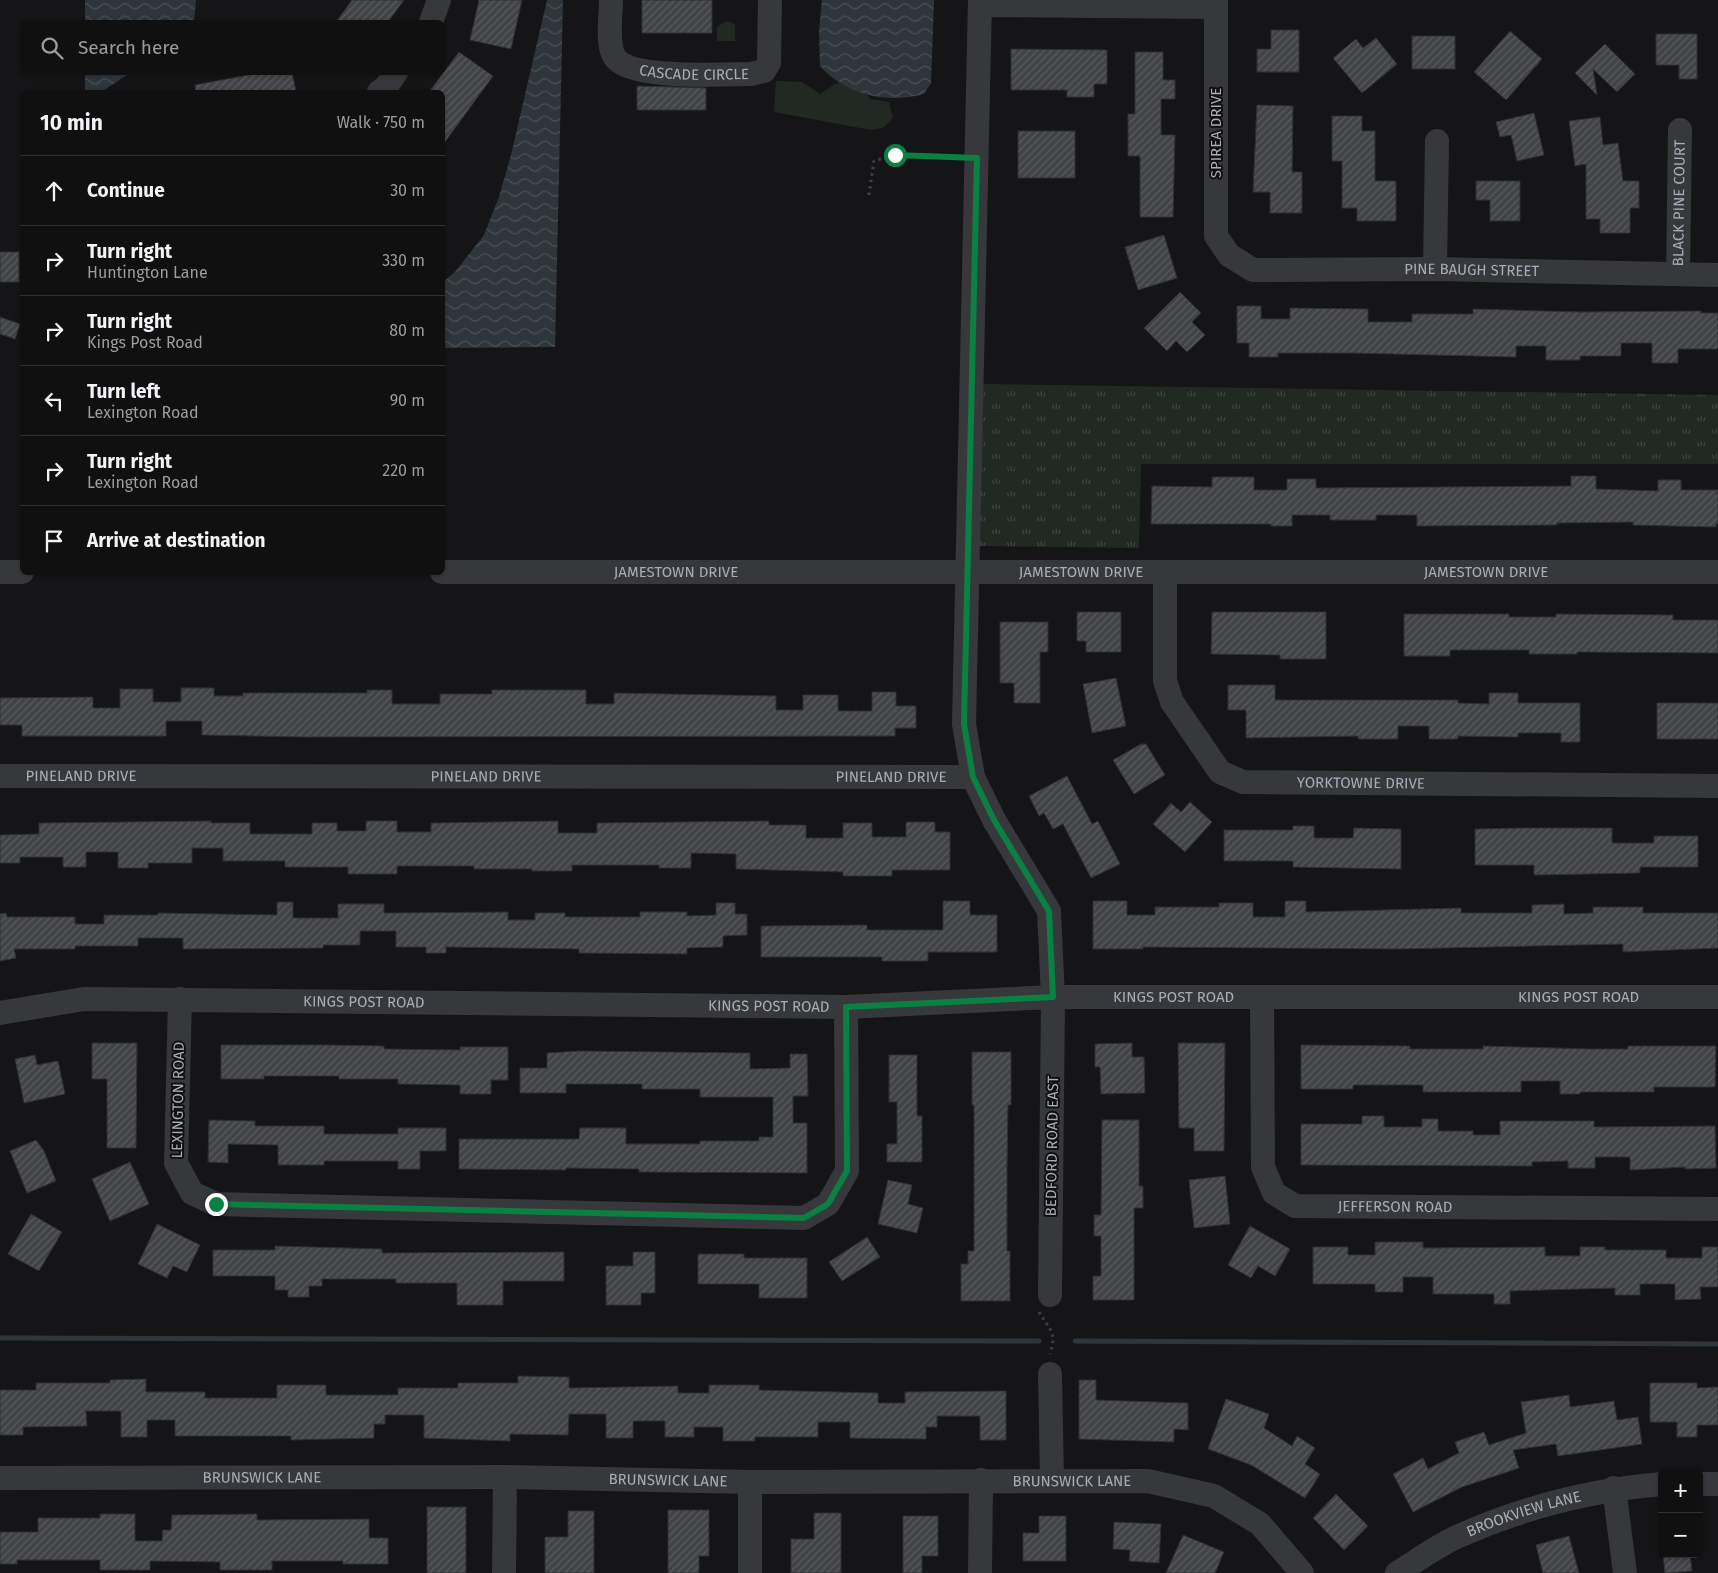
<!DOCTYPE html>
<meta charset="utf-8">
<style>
:root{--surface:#101011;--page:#19191a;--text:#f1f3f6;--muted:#9c9d9f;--line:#303031}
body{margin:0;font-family:"Fira Sans",sans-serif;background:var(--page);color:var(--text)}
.controls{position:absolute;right:15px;bottom:15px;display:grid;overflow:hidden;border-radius:8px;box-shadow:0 1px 4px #0004}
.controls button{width:45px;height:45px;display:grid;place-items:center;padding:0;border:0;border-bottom:1px solid var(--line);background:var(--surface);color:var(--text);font:25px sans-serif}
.stop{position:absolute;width:15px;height:15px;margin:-11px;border:4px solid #0b8043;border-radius:50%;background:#fff}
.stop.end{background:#0b8043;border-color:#fff;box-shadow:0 1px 5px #0008}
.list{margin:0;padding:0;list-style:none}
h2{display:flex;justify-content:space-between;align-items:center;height:65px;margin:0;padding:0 20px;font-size:21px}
h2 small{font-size:16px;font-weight:400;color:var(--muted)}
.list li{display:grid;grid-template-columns:32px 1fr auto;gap:15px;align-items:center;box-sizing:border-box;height:70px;padding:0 20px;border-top:1px solid var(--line)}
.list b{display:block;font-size:19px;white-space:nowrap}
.list p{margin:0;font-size:16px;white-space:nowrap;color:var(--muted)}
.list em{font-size:16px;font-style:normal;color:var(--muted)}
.icon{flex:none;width:28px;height:28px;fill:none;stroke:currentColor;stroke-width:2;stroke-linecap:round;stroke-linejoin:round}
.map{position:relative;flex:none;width:1718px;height:1573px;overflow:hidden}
.search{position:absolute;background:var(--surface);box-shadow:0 1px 4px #0004;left:20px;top:20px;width:425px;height:55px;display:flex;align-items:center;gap:12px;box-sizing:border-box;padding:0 18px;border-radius:8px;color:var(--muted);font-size:19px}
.panel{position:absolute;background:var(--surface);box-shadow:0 1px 4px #0004;left:20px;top:90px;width:425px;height:485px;border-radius:8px}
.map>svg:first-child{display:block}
.grass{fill:url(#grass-tufts)}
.green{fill:#222922}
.water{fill:url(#water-waves)}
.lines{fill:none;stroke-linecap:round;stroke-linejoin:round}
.stream{stroke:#2e363c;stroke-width:5}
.building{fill:url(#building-hatch);stroke:#2f3033}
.path{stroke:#3d3f42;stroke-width:3;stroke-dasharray:2.5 4;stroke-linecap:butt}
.minor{stroke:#37383c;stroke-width:24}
.route{stroke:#0b8043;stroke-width:6}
.labels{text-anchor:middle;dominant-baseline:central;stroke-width:4;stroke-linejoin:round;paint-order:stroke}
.street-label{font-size:15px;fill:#a8adb6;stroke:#101012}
</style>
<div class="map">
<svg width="1718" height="1573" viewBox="0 0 1718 1573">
<defs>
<pattern id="grass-tufts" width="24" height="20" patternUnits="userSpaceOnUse" patternTransform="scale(1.25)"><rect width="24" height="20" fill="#222922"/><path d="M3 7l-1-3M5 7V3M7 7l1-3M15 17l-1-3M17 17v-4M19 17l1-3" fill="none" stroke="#3f4540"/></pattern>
<pattern id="water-waves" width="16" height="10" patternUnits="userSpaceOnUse" patternTransform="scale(1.25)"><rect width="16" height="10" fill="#2e363c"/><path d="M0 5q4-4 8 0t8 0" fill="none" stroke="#495056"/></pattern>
<pattern id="building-hatch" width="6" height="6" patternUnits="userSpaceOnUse" patternTransform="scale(1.25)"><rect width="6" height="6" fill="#424347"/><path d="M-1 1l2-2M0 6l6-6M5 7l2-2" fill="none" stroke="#5a5b5f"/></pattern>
</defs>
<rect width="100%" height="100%" fill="#151517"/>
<!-- grass -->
<path class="grass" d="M982,384L1718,395V464H1141L1139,548L979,546Z"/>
<!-- green -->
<g class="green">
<path d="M726,21L735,24V41H717V27Z"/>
<path d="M776,81L802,82L820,94L837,83L864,88L870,99L889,102L893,118L883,128L871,130L774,112Z"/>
</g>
<!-- water -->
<g class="water">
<path d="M85,0H196L194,22H85Z"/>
<path d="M547,0H563L555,347L443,348V282L455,272L484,235L499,197L511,155Z"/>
<path d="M822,0H934L931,83L924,94C886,104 846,95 820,66L819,31Z"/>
<path d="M85,73V72L130,73L101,92H85Z"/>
</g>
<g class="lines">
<!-- stream -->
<g class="stream">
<path d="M0,1338L1039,1341"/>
<path d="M1075,1341L1718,1344"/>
</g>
</g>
<!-- building -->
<g class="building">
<path d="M352,0H404L388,22H336Z"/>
<path d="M479,0H522L511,49L470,40Z"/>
<rect x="642" y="0" width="70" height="33"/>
<path d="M1271,30H1299V72H1257V49H1271Z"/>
<path d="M1510,31L1542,59L1506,100L1474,72Z"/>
<path d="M1656,34H1697V79H1679V65H1656Z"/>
<rect x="1412" y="36" width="43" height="33"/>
<path d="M1376,38L1397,64L1362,93L1333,58L1356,39L1363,48Z"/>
<path d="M1605,44L1635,74L1617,92L1593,69L1597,95L1575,73Z"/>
<path d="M1011,49L1107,50V84H1094V97H1067V90H1011Z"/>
<path d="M459,52L493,76L442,146V92H429Z"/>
<path d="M1135,52H1163V80H1175V99H1161V135H1175L1173,217H1140V156H1128V114H1135Z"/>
<path d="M264,72H292L296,92H196L195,85Z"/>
<path d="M637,86L706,88V110H637Z"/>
<path d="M1257,105L1293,106L1292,172H1302V213H1270V192H1253Z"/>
<path d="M1534,113L1544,155L1517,161L1511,135L1500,137L1496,122Z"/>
<path d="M1332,116H1362V131H1375V181H1396V221H1357V208H1342V161H1332Z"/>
<path d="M1600,117L1603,145L1618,143L1623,181H1639V208H1630V233H1600V219H1586V164L1575,166L1569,121Z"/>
<rect x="1018" y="131" width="57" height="47"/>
<path d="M1476,181H1520V221H1490V200H1476Z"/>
<path d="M1164,235L1177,278L1138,290L1125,247Z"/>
<rect x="0" y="252" width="19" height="30"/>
<path d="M1180,292L1201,313L1192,322L1205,335L1187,352L1176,341L1167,351L1144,328Z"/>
<path d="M1237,306H1261V319H1290V308L1368,309V322H1412V314H1473V309L1580,312L1701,311V313H1718V349H1678V363H1652V343H1621V356H1580V360H1546V346H1516V357L1352,353H1278V357H1249V343H1237Z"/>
<path d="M0,317L20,324L15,339L0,334Z"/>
<path d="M1571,476H1596V489L1658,491V480H1681V490H1718V524H1716V527L1633,525V522L1557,523V525L1417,526V515H1376V520H1330V515H1292V526H1271V524H1151L1152,486L1212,487V477H1254V490H1287V479H1316V488L1571,486Z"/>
<path d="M1077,612H1121V652H1086V641H1077Z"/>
<path d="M1212,612H1326V659H1280V655L1211,654Z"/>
<path d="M1404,614H1509V617H1556V614L1673,615V620H1718V653L1577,652V654H1529V650H1450V656H1404Z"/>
<path d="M1000,622H1048V652H1040V703H1014V683H1000Z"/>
<path d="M1116,678L1126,726L1092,733L1083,684Z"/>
<path d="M1228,685H1275V700H1458V703L1489,704V693H1518V703H1580V742H1561V733H1518V737L1458,736V739H1429V726H1398V739H1358V736L1246,738V710H1228Z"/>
<path d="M181,688H214V696H243V693H367V690H392V704H440V694H492V690H586V704H614V693L776,696V710H803V695H838V711H872V692H896V706H916V728H895V736L305,737L202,735V721H166V736H22V725H0V698L93,697V708H120V689H153V702H181Z"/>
<rect x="1657" y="703" width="61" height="36"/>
<path d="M1141,744H1146L1165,775L1134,794L1113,760Z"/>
<path d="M1067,776L1092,824L1098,821L1120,864L1091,878L1063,824L1053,829L1044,813L1039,816L1029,796Z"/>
<path d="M1190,802L1212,822L1185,852L1153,824L1171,803L1181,812Z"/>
<path d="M211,821V823H250V834H312V823H337V831H366V821H397V832H431V823L558,821V833H597V823L769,821V825H806V838H843V823H872V837H906V822H935V832H950V870H892V876H843V872L736,869V854L691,853V868H659V865H572V871H532V869H474V866H397V874H348V867H285V861H223V848H192V863H148V868H118V852H86V867H63V857H20V863H0V835L39,834V823Z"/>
<path d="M1293,826H1314V838H1353L1354,828L1401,829V869L1293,867V861H1224V830H1293Z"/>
<path d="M1522,828H1612V843H1654V836H1698V867H1640V873L1534,875V865H1475V829Z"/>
<path d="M943,901H970V915H997V952H928V961H882V957H761V926L867,925V930H943Z"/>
<path d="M1093,901H1127V915H1155V907H1219V903H1253V917H1285V901H1306V912L1461,908V913H1532V905L1564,904V914L1593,913V907H1643V913H1718V948L1623,952V944L1399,949L1143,947V949H1093Z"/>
<path d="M277,902H293V918H338V904H384V913L508,912V920H535V913H565V917H640V912H687V916L716,915V903H735V914H747V935L723,936V947L687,948V954L579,953V949L446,947V953H426V947H396V931H360V945H323V948L183,949V938H138V946H75V949H14L16,958L0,961V914L6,913L7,917H75V924H104V915H158V913L277,915Z"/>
<path d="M92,1043H137L136,1148H107V1079H92Z"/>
<path d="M1132,1043V1057H1144L1145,1093L1101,1094L1100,1067H1095V1044Z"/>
<path d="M1178,1043H1225L1224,1151H1194V1128H1179Z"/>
<path d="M221,1045H326L384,1046V1049L460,1050V1047H508V1080H491V1094H460V1085L398,1084V1079H339V1076H264V1079H221Z"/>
<path d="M1301,1045L1410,1046V1049H1483V1046L1592,1049H1628V1046H1716L1715,1087H1654V1092H1580V1094H1560V1081H1521V1092H1423V1085H1353V1089H1301Z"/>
<path d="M579,1051L750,1053V1069L790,1068V1054H807L808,1096H793V1123H807V1173L639,1172V1169L566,1168V1170L459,1169V1139H579L580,1128H626V1144H700V1141H759V1137H773V1097H700V1089H642V1084H566V1093H520V1068H547V1053Z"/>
<path d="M972,1052H1011V1105H1008L1007,1166V1251H1010V1301H961V1264H968V1251H974V1105H972Z"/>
<path d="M35,1055L37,1065L58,1061L65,1094L24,1103L15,1059Z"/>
<path d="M889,1055H917V1116H922V1162H887V1144H897V1102H889Z"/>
<path d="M1362,1116H1384V1127H1422V1119H1438V1131H1473V1135H1500V1121H1594V1127L1715,1126L1716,1168L1685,1169V1167L1630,1170V1157H1595V1168H1568V1161L1532,1162V1166L1301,1165V1124H1362Z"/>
<path d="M209,1120L255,1121V1126H324V1134H398V1128H446V1151H420V1169H398V1161H324V1165H278V1145L228,1144V1163L208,1162Z"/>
<path d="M1102,1120H1139V1186H1143V1208H1134V1300H1093V1276H1101V1236H1094V1215H1101Z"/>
<path d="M36,1140L44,1151L56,1181L27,1193L10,1151Z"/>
<path d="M130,1162L149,1204L110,1221L92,1179Z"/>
<path d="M1225,1176L1230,1224L1194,1228L1189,1180Z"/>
<path d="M888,1180L912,1185L908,1204L923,1208L917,1233L878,1224Z"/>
<path d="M31,1214L62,1232L39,1271L8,1254Z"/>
<path d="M157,1224L200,1245L187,1272L173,1266L167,1278L138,1264Z"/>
<path d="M1250,1226L1290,1249L1275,1276L1258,1266L1251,1278L1228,1265Z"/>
<path d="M867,1237L880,1257L842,1281L829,1262Z"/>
<path d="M1375,1242H1423V1248L1545,1247V1256H1580V1247H1605V1250H1666V1258H1702V1247H1718V1287H1700L1701,1299L1675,1300V1284H1640V1295H1615V1288L1510,1291V1304H1494V1294H1433V1277H1403V1292H1375V1284H1313V1247H1348V1255H1375Z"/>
<path d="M275,1246L382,1249V1253L564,1252V1281H503V1305H457V1283H396V1279H322V1286H309V1297H288V1290H275V1276H213V1250H275Z"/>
<path d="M633,1252H655V1293H641V1305H606V1266H633Z"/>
<path d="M698,1254H744V1258H807V1298H759V1284H698Z"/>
<path d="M518,1376L569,1377V1388L678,1386V1393H709V1385H759V1390L878,1393V1403H905V1392L1006,1391V1440H980V1416H937V1427H926V1439L850,1438V1422H818V1437H755V1441H723V1427H694V1437H665V1421H633V1438H606V1414H569L568,1435L510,1434V1441L424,1438V1415H385V1424H374V1438L291,1440V1436H175V1420H147V1437H121V1411H86L87,1426L23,1427V1435H0V1390H36V1383H110V1380L146,1379V1392H205V1398H277V1385H326V1395H398V1388H458V1383H518Z"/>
<path d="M1079,1380H1096V1400L1188,1403V1430L1174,1429V1442L1079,1439Z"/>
<path d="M1650,1383H1697V1388L1718,1387V1425H1697V1437H1677V1422H1650Z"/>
<path d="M1569,1395L1570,1407L1614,1401L1617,1420L1638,1417L1642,1444L1558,1456L1556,1444L1513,1450L1519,1468L1462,1487L1413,1512L1393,1474L1423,1458L1428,1469L1459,1453L1455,1442L1484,1432L1489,1445L1526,1433L1521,1402Z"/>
<path d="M1226,1399L1269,1414L1264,1428L1292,1446L1297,1436L1315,1448L1305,1464L1320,1474L1305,1498L1251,1465L1208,1449Z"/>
<path d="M1336,1494L1368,1526L1344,1550L1313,1518Z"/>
<rect x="427" y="1507" width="39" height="66"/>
<path d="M668,1510H709V1556H699V1573H668Z"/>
<path d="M568,1511H594V1573H545V1537H568Z"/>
<path d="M814,1513H841V1573H791V1539H814Z"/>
<path d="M100,1514H135V1541H162L163,1530H171L172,1515L257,1514V1520L369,1519V1538H388V1564H343V1561H272V1570H220V1562L150,1561V1570H100V1560H17V1564H0V1532H38V1518H100Z"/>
<path d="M903,1516H938V1556H922V1573H903Z"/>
<path d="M1039,1516H1066V1561H1023V1533H1039Z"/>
<path d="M1114,1522L1161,1524L1159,1563L1129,1561L1130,1550L1113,1549Z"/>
<path d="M1183,1535L1224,1552L1215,1573H1166Z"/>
<path d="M1569,1536L1579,1573H1543L1536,1545Z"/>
<path d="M1663,1554H1690L1692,1571L1665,1573Z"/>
</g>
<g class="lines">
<!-- path -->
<g class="path">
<path d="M869,195L874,161L895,155L956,158"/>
<path d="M1039,1312C1050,1330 1057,1332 1050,1354"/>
</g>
<!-- minor -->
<g class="minor">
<path id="s1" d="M611,0C611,16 607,39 613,54C624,81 725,74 751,74L764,71L769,63L770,0"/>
<path d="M980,0L964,724L973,777L994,820L1049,911L1053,997L1050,1295"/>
<path id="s2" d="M1216,0V236L1229,255L1253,270L1435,269L1718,275"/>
<path d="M980,5L1216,7"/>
<path d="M431,22L439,0"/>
<path d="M379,92L386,87L396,72"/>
<path d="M1435,269L1437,141"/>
<path id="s3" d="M1678,274L1680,130"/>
<path d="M0,572H22"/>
<path id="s4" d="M442,572H1718"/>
<path id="s5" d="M1165,572V681L1172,702L1220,772L1243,782L1718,786"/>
<path id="s6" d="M0,776L973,777"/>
<path id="s7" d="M1262,998L1263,1167L1274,1193L1295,1206L1718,1209"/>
<path d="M180,999L176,1163L192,1193L216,1204L804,1218L828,1204L847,1171L846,1007"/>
<path id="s8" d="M0,1013L84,999L846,1007L1053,997H1718"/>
<path d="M1050,1374L1052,1480"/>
<path id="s9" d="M0,1478L505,1477L750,1482L1148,1481L1214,1496L1260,1524L1302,1573"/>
<path d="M750,1482V1573"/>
<path d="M1699,1484H1718"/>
<path d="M1614,1488L1625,1573"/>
<path d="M504,1573L505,1477"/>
<path d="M980,1573L981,1480"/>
<path id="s10" d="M1397,1573C1417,1561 1438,1545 1459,1536C1524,1507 1591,1490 1662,1484"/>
</g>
</g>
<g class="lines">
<!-- route -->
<path class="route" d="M216,1204L804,1218L828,1204L847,1171L846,1007L1053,997L1049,911L994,820L973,777L964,724L977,158L895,155"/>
</g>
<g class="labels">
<!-- street labels -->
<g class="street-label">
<text stroke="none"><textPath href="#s1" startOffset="141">CASCADE CIRCLE</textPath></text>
<text transform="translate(1216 133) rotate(-90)">SPIREA DRIVE</text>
<text stroke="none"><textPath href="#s3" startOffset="71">BLACK PINE COURT</textPath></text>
<text stroke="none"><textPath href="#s2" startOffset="506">PINE BAUGH STREET</textPath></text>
<text stroke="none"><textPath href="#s4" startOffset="234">JAMESTOWN DRIVE</textPath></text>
<text stroke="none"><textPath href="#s4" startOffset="639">JAMESTOWN DRIVE</textPath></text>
<text stroke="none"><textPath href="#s4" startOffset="1044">JAMESTOWN DRIVE</textPath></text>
<text stroke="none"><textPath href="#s6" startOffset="81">PINELAND DRIVE</textPath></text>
<text stroke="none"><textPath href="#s6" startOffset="486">PINELAND DRIVE</textPath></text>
<text stroke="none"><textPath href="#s6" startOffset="891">PINELAND DRIVE</textPath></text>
<text stroke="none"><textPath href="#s5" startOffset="359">YORKTOWNE DRIVE</textPath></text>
<text stroke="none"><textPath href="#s8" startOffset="1175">KINGS POST ROAD</textPath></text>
<text stroke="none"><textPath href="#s8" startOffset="1580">KINGS POST ROAD</textPath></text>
<text stroke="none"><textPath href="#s8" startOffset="365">KINGS POST ROAD</textPath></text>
<text stroke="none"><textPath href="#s8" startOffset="770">KINGS POST ROAD</textPath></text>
<text transform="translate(178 1100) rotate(-89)">LEXINGTON ROAD</text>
<text transform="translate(1052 1146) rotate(-89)">BEDFORD ROAD EAST</text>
<text stroke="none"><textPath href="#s7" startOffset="322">JEFFERSON ROAD</textPath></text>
<text stroke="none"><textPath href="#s9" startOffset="262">BRUNSWICK LANE</textPath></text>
<text stroke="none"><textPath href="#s9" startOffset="668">BRUNSWICK LANE</textPath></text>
<text stroke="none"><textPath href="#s9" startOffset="1072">BRUNSWICK LANE</textPath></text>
<text stroke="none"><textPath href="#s10" startOffset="141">BROOKVIEW LANE</textPath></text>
</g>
</g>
</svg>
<div class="controls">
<button>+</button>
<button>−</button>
</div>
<div class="stop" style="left:895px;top:155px"></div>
<div class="stop end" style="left:216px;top:1204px"></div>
<div class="search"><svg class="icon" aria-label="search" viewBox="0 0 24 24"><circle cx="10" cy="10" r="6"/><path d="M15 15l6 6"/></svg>Search here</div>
<section class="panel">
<h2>10 min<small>Walk · 750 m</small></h2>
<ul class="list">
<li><svg class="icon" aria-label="ahead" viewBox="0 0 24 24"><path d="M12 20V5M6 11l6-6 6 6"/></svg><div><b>Continue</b></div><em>30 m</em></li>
<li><svg class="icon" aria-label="right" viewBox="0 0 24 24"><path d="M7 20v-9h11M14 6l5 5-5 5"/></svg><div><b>Turn right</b><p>Huntington Lane</p></div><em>330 m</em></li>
<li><svg class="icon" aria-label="right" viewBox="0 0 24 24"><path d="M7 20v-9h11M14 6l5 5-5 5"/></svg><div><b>Turn right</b><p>Kings Post Road</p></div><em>80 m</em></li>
<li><svg class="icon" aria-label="left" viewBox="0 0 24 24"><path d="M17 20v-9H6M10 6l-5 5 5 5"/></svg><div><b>Turn left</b><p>Lexington Road</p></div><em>90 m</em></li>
<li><svg class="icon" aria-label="right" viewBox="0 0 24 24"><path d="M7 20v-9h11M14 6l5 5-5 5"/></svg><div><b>Turn right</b><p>Lexington Road</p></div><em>220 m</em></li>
<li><svg class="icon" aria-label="arrive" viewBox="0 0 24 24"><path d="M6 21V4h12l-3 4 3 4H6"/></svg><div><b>Arrive at destination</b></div></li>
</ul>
</section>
</div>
